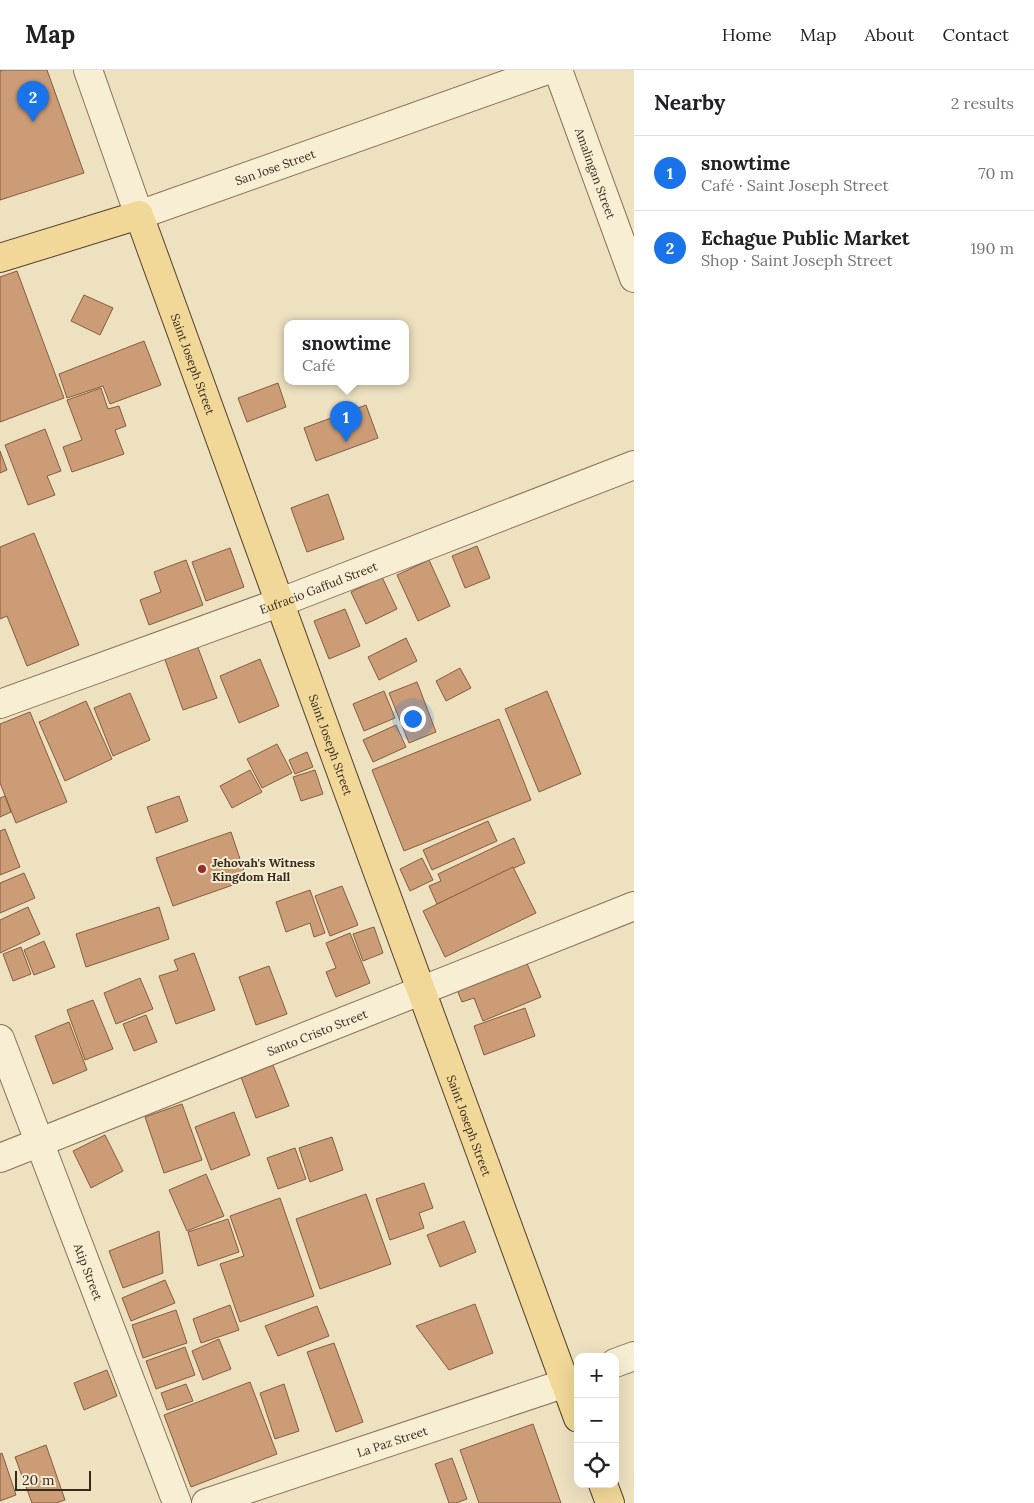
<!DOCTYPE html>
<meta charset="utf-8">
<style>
:root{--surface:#fff;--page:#f6f6f6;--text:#202124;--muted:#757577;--line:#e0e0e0;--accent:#1a73e8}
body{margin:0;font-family:Lora,serif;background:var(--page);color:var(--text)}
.controls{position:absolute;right:15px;bottom:15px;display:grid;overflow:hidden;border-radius:10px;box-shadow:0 5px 20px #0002}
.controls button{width:45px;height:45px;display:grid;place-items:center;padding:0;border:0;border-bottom:1px solid var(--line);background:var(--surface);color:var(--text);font:25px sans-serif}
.scale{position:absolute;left:15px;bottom:12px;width:76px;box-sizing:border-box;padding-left:5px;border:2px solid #362a1d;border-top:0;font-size:14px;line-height:18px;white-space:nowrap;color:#362a1d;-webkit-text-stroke:4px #f5ebd0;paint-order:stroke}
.you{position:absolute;left:412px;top:648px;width:18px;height:18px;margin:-12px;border:4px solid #fff;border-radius:50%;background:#1a73e8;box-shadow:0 0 0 8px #1a73e833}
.badge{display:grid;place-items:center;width:32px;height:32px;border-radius:50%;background:var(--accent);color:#fff;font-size:16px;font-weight:700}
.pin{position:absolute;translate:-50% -41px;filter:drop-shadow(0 1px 2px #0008)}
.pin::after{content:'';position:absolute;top:26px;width:18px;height:15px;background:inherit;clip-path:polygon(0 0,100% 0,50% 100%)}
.popup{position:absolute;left:284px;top:250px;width:125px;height:65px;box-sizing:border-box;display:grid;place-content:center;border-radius:10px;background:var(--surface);filter:drop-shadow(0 1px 4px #0005);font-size:16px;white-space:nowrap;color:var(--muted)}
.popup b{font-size:19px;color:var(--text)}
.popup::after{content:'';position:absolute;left:50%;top:100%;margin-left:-10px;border:10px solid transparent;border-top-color:var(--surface)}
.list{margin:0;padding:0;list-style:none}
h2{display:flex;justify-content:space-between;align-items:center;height:65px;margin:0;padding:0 20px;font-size:21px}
h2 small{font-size:16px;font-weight:400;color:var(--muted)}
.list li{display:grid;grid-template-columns:32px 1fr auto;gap:15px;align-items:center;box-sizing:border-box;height:75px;padding:0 20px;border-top:1px solid var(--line)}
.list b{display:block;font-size:19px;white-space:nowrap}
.list p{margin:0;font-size:16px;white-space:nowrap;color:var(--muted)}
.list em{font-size:16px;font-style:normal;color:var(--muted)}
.icon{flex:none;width:28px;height:28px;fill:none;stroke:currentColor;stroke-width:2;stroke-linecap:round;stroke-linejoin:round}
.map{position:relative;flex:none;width:634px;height:1433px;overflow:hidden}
header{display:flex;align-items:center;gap:30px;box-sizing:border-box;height:70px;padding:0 25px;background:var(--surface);border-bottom:1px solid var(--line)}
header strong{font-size:24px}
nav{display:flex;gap:28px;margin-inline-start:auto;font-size:18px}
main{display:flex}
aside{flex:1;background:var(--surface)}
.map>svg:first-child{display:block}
.building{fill:#cb9c76;stroke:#855d3f}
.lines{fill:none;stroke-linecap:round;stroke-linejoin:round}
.minor-casing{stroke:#867258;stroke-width:30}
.major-casing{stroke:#54402d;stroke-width:30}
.path{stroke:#867258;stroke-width:3;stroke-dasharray:4 2.5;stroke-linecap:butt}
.minor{stroke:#f8eed3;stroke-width:28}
.major{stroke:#f1d898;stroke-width:28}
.poi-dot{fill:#942c29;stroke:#f5ebd0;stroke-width:2}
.labels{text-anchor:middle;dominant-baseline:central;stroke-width:4;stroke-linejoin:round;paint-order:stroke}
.street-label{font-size:12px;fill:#362a1d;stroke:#f5ebd0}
.poi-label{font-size:12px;font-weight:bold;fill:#362a1d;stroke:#f5ebd0;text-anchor:start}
</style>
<header>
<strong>Map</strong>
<nav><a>Home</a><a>Map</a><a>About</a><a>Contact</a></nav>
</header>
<main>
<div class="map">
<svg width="634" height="1433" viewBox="0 0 634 1433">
<rect width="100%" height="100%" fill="#ede1c0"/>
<!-- building -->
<g class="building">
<path d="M0,0H47L84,103L0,130Z"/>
<path d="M17,201L64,328L0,352V207Z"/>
<path d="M84,225L113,238L100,265L71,251Z"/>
<path d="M144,271L161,315L110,334L103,316L67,328L59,304Z"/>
<path d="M278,313L286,337L247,352L238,328Z"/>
<path d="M101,318L108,339L119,336L126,356L115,360L124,384L72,402L63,377L82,370L67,330Z"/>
<path d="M366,335L378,368L316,391L304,358Z"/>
<path d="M45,359L61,401L47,406L55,425L28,435L5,375Z"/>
<path d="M0,381L7,400L0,403Z"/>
<path d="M328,424L344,469L307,482L291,438Z"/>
<path d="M34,463L79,575L27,596L7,546L0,549V477Z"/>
<path d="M477,476L490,508L465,518L452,486Z"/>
<path d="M230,478L244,517L206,531L192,492Z"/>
<path d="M186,490L203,535L149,555L140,530L161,522L154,502Z"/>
<path d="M429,490L450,536L418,551L397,505Z"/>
<path d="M382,507L397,539L366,554L351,522Z"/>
<path d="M345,539L360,576L329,589L314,551Z"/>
<path d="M406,568L417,591L379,610L368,587Z"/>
<path d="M197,575L217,628L183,640L164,587Z"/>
<path d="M260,589L279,636L239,653L220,606Z"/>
<path d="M460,598L471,618L446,631L436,611Z"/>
<path d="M417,612L436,662L409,673L389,623Z"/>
<path d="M384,621L395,648L364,661L353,634Z"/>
<path d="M547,621L581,704L539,722L505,639Z"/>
<path d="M130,623L150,670L113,686L94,638Z"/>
<path d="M86,631L112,689L65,711L39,652Z"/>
<path d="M30,642L67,732L16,753L0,713V654Z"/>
<path d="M499,649L531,730L404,781L372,700Z"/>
<path d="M396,655L406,677L373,692L363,670Z"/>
<path d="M277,674L292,703L262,718L247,689Z"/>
<path d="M307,682L313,697L295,704L289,690Z"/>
<path d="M250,700L262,722L232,738L220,716Z"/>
<path d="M315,700L323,724L301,731L293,707Z"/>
<path d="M5,726L11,742L0,747V728Z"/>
<path d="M179,726L188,751L156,763L147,737Z"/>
<path d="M488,751L497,771L432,800L423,780Z"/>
<path d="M5,759L20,797L0,805V761Z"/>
<path d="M231,762L247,810L173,836L156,788Z"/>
<path d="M514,768L525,793L437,834L429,816L441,811L438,804Z"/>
<path d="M422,788L433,810L410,821L400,799Z"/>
<path d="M513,797L536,843L445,887L423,841Z"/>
<path d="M24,803L35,828L0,843V813Z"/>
<path d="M342,816L358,855L330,866L315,826Z"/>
<path d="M310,820L325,863L314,867L310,853L286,862L276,832Z"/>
<path d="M28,837L40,864L0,883V850Z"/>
<path d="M159,837L169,869L86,897L76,864Z"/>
<path d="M374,857L383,883L363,891L353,864Z"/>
<path d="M350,863L370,913L336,927L326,902L336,898L326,873Z"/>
<path d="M44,871L55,897L34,905L24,880Z"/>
<path d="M21,877L31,904L13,911L3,884Z"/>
<path d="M194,883L215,940L176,954L159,906L178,900L174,890Z"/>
<path d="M526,891L541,927L483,951L474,928L462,932L457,920Z"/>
<path d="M269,896L287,944L256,955L239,907Z"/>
<path d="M140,908L153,939L116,954L104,923Z"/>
<path d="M93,930L113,979L85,990L67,940Z"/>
<path d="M525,938L535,966L484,985L474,956Z"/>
<path d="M146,945L157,972L134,981L123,954Z"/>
<path d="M69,952L87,1000L53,1014L35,966Z"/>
<path d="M273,995L289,1036L256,1048L241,1007Z"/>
<path d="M182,1034L202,1090L164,1103L145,1047Z"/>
<path d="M234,1042L250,1085L211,1100L195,1057Z"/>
<path d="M105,1065L123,1101L91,1118L73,1081Z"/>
<path d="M332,1067L343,1100L310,1112L299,1078Z"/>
<path d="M295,1078L306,1109L278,1119L267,1088Z"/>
<path d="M206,1104L224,1146L187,1161L169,1120Z"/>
<path d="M424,1113L433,1138L419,1143L424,1158L390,1170L376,1129Z"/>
<path d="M366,1124L391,1194L320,1219L296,1149Z"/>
<path d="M280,1128L314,1226L240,1252L220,1194L244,1186L230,1146Z"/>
<path d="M228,1149L239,1182L198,1196L188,1162Z"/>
<path d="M464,1151L476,1182L440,1197L427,1165Z"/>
<path d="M159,1161L163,1203L123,1218L109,1181Z"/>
<path d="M165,1210L175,1233L131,1251L122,1228Z"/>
<path d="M475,1234L493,1283L449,1300L416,1256Z"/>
<path d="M230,1235L239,1260L201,1273L193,1249Z"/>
<path d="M317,1236L329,1266L278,1286L265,1256Z"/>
<path d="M176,1240L187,1273L143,1288L132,1255Z"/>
<path d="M219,1269L231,1299L203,1310L192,1281Z"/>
<path d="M334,1273L363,1352L336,1362L307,1282Z"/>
<path d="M185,1277L195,1305L156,1319L146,1291Z"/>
<path d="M107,1300L117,1326L84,1340L74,1313Z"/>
<path d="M250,1312L277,1384L191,1417L164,1345Z"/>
<path d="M186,1314L193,1331L167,1340L161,1323Z"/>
<path d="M284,1314L299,1361L275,1369L260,1323Z"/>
<path d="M533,1354L561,1433H479L460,1380Z"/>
<path d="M46,1375L65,1430L56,1433H32L15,1387Z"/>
<path d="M2,1383L16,1425L0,1431V1384Z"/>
<path d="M452,1388L467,1429L456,1433H449L435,1394Z"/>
</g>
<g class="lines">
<defs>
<g id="minor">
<path id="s1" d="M88,0L139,145L547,0"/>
<path id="s2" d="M558,0L634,208"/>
<path id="s3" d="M0,634L281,532L634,395"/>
<path id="s4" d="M0,969L177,1433"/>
<path id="s5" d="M0,1088L634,836"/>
<path d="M615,1293L634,1286"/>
<path id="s6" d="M206,1433L578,1309"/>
</g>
<g id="major">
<path id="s7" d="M0,188L139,145C286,546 428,948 578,1348"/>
<path d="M603,1414L610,1433"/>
</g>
</defs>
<!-- minor casing -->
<use href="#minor" class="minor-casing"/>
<!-- major casing -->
<use href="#major" class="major-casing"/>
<!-- path -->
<path class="path" d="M0,0H2"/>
<!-- minor -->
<use href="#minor" class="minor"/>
<!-- major -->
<use href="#major" class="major"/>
</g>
<!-- markers -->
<circle class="poi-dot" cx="202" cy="799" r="5"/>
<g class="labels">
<!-- street labels -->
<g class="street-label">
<text stroke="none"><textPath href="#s1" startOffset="298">San Jose Street</textPath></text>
<text stroke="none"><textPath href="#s2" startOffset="110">Amalingan Street</textPath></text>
<text stroke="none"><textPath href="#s7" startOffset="304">Saint Joseph Street</textPath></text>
<text stroke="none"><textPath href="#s3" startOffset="339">Eufracio Gaffud Street</textPath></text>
<text stroke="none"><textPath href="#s7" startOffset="709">Saint Joseph Street</textPath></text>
<text stroke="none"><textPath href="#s5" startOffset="341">Santo Cristo Street</textPath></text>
<text stroke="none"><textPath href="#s7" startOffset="1114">Saint Joseph Street</textPath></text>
<text stroke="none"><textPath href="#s4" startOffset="249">Atip Street</textPath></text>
<text stroke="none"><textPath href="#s6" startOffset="196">La Paz Street</textPath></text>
</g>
<!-- poi labels -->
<g class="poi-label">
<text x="212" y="792">Jehovah's Witness<tspan x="212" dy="14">Kingdom Hall</tspan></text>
</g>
</g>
</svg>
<div class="controls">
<button>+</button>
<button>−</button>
<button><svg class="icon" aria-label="locate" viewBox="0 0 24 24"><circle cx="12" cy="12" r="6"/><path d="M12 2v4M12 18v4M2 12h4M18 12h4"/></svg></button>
</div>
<div class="scale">20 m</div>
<div class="you"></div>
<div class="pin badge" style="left:346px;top:372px">1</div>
<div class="popup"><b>snowtime</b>Café</div>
<div class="pin badge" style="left:33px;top:52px">2</div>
</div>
<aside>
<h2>Nearby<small>2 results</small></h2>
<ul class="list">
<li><span class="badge">1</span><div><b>snowtime</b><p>Café · Saint Joseph Street</p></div><em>70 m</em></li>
<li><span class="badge">2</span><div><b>Echague Public Market</b><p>Shop · Saint Joseph Street</p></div><em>190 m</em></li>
</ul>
</aside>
</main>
